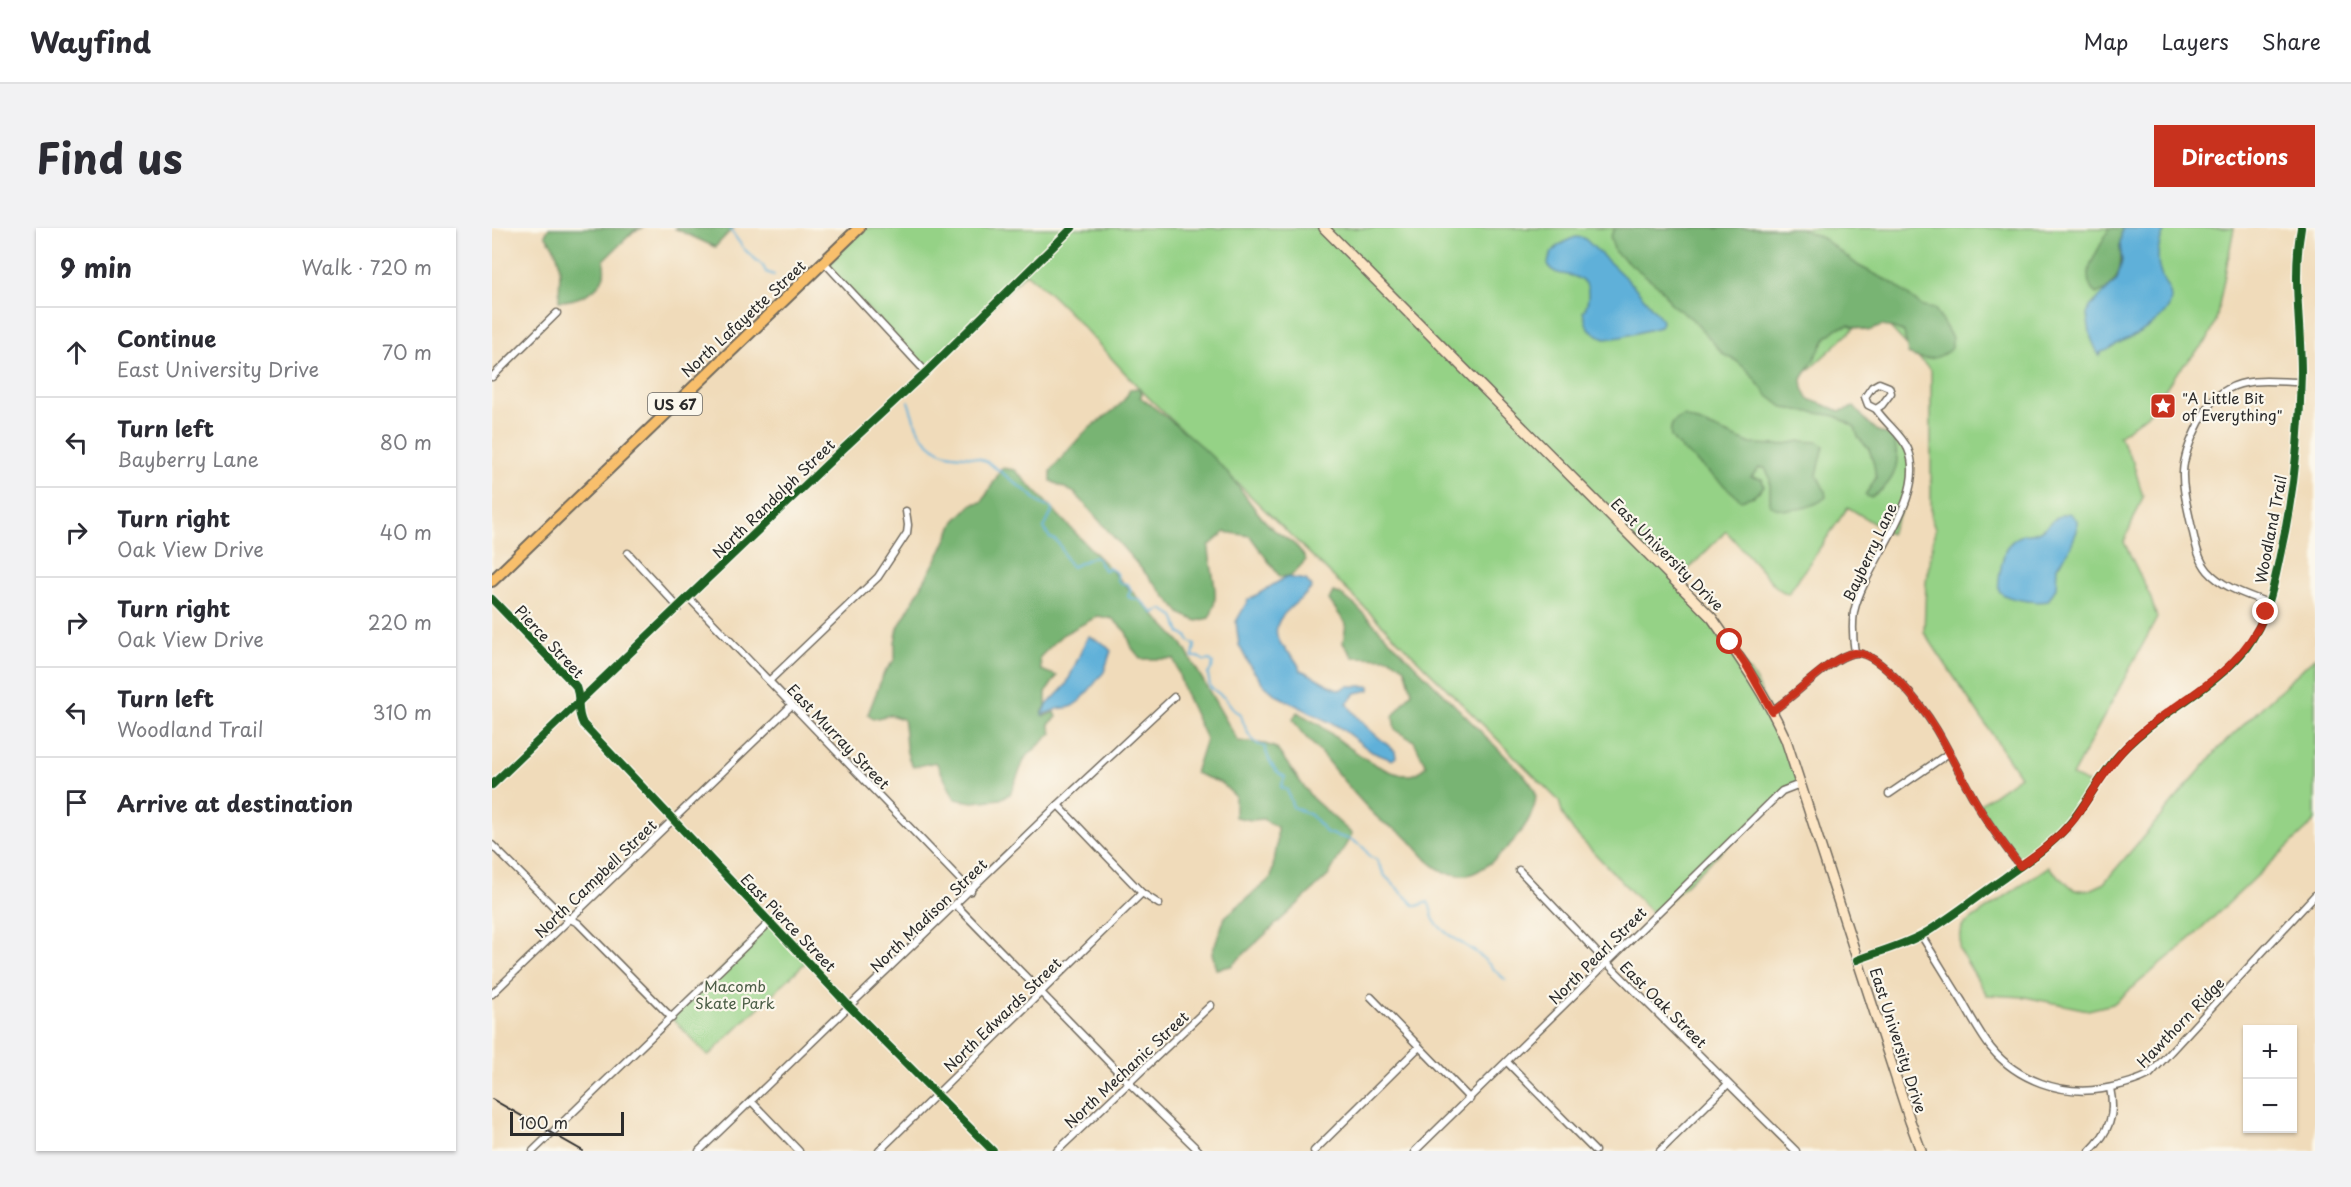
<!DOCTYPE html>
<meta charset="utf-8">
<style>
:root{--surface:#fff;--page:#f2f2f3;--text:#2b2b33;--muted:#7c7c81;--line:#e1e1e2;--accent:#c8321e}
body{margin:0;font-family:"Playpen Sans",sans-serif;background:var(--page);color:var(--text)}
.controls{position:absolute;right:18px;bottom:18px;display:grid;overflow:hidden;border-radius:0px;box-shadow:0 2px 4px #0004}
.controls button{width:54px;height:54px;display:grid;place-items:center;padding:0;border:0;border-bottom:2px solid var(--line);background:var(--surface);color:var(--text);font:30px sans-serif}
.scale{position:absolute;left:18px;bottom:15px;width:114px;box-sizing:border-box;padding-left:6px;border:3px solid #2b2b2b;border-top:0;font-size:16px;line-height:21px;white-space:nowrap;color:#2b2b2b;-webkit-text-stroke:4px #fbf7ec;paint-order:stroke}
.stop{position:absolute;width:18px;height:18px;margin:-14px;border:4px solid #c8321e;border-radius:50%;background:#fff}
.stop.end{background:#c8321e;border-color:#fff;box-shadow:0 2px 6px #0008}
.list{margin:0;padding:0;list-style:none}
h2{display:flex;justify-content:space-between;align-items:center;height:78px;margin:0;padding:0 24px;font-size:26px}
h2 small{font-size:20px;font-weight:400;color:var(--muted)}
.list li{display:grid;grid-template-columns:39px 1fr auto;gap:18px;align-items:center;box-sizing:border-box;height:90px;padding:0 24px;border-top:2px solid var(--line)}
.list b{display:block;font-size:22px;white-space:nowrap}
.list p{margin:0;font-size:20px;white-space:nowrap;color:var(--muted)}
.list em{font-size:20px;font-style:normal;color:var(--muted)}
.icon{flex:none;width:33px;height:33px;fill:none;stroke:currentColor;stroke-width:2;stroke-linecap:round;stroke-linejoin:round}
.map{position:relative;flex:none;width:1823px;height:923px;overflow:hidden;border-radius:0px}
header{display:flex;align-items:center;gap:36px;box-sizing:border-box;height:84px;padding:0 30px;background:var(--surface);border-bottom:2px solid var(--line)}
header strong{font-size:28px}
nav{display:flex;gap:33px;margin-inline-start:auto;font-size:21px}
.intro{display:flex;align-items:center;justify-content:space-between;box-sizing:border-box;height:144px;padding:0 36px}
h1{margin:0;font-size:42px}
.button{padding:15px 27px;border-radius:0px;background:var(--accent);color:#fff;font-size:21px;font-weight:700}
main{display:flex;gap:36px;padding:0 36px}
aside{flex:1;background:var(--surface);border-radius:0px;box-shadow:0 2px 4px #0004}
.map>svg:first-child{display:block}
.green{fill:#95d286;stroke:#607e58;stroke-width:1.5}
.forest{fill:#78b473;stroke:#52704f;stroke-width:1.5}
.water{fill:#5eb0d9;stroke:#446e82;stroke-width:1.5}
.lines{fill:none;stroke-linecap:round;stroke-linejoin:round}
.stream{stroke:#5eb0d9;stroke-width:2}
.minor-casing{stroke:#70695d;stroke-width:9}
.secondary-casing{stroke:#70695d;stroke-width:12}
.trunk-casing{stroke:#70695d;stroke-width:14}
.minor{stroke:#fff;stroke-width:6}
.secondary{stroke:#fce5c4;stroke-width:9}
.trunk{stroke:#f8bf6c;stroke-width:10}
.rail{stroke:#2b2b2b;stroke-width:2}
.cycleway-casing{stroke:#fbf7ec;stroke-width:11}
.cycleway{stroke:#1b5e20;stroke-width:8}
.route{stroke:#c8321e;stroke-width:8}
.labels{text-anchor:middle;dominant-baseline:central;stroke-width:4.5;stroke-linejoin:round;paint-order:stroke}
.shield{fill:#fbf7ec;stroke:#696865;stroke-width:1.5}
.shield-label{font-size:14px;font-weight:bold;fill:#2b2b2b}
.street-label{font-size:15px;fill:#2b2b2b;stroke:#fbf7ec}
.poi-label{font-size:15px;fill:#2b2b2b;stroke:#fbf7ec;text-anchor:start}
.park-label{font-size:15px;fill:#4b5d46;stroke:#fbf7ec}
</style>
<header>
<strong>Wayfind</strong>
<nav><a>Map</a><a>Layers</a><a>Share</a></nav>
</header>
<div class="intro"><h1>Find us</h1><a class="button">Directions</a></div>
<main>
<aside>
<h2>9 min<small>Walk · 720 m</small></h2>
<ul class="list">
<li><svg class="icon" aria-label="ahead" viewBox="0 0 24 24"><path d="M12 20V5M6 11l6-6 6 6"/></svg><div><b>Continue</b><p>East University Drive</p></div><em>70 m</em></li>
<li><svg class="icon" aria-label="left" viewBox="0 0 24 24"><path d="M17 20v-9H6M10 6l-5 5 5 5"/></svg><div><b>Turn left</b><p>Bayberry Lane</p></div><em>80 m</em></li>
<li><svg class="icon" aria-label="right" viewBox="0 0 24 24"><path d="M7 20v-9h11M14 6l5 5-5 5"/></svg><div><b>Turn right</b><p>Oak View Drive</p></div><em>40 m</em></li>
<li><svg class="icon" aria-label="right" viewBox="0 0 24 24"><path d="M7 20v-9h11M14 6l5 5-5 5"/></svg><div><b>Turn right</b><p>Oak View Drive</p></div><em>220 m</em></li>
<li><svg class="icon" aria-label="left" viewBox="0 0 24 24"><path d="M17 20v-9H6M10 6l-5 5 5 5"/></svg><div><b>Turn left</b><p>Woodland Trail</p></div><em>310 m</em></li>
<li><svg class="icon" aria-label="arrive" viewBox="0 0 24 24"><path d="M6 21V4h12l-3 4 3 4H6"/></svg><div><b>Arrive at destination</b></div></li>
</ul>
</aside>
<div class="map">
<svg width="1823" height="923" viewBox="0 0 1823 923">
<rect width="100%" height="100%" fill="#fbf7ec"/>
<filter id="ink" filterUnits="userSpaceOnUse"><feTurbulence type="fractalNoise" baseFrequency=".0167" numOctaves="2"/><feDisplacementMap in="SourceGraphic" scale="12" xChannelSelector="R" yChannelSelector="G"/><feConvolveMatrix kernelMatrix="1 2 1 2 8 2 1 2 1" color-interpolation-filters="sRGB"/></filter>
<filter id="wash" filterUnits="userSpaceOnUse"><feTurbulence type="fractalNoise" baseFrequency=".008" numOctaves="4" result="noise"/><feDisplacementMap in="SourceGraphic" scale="24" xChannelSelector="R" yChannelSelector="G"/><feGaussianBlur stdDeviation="1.35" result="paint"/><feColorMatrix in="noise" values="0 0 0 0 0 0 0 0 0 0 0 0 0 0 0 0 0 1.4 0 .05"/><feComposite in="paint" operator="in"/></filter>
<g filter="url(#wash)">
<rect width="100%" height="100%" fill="#f0dbba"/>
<!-- green -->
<g class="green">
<path d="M367,0H1742L1724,93L1715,112L1682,148L1658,184L1627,208L1641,234L1651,269L1632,314L1658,368L1665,390L1580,548L1603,558L1582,590L1528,638L1486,578L1528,548L1432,404L1434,354L1443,301L1439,290V143L1382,82L1298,159L1314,180L1355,190L1384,207L1408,209C1431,245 1414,272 1398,306L1356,279L1296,366L1286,361L1234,303L1184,354L1220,390L1265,454L1308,556L1296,560L1162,687L1082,604L1071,587L1067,573C935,440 801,308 665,178C620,135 583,84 534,45L434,144L332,34Z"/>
<path d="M1823,429V593L1703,707L1621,776L1596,782L1533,769L1495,767L1467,721L1470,698L1556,639L1583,662H1598L1611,656L1727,520Z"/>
<path d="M278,694L315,733L216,828L180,790Z"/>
</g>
<!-- forest -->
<g class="forest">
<path d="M57,0H151L142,3L112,32C112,37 113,43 112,47C106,65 83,73 67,73C67,43 73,31 53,7Z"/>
<path d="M182,0H241L223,19Z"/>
<path d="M1123,0H1308L1332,11L1367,38L1402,56L1431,79L1443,81L1460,110V120C1446,132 1433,134 1416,126L1412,104L1402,100L1390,98L1376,103L1357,97L1346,100L1335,109L1310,151L1311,160L1316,171L1348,183L1362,179C1370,188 1377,196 1386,203C1390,205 1396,206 1399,209C1404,213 1404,221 1405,227C1406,247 1395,260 1379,270L1373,267L1384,250L1382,237L1377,221L1366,209L1363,199L1344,188L1292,180L1275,167L1256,143L1243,132L1232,127L1200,91L1180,77L1168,59L1123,24L1118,9Z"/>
<path d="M1617,0H1630C1630,6 1628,13 1628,19C1631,41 1626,58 1604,66C1583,47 1610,20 1617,0Z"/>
<path d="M647,160L650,166L648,169C675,189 713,220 735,244C750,261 764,287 781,301C796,313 804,313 814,332L799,348L788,349L758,308L733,304L717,318C717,343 731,367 717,390L705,393L689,386L583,265L559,253V243C569,230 580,218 590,207C606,190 630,183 638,161Z"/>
<path d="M1192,188L1259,216L1288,217L1308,213L1327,214L1332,218L1325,247L1333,263L1334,269C1322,280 1292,287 1278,277V250L1273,240H1267L1259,249L1270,251L1272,258L1262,268L1249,272L1185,217L1179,209C1177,197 1181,192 1192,188Z"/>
<path d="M510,240L523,242L690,416L746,513L773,516L784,520L820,570L860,606L836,648L739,738L724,741L720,725L733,689L779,650L785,617V599L771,591L759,592L743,589V568L729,555L703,545L714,511L692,463L682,431H649L640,420L634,404L621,391L606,388L570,407L548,429L549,442L565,448L554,464V478L550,485L552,488L563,484L565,489L557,496L560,505L533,530L518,566L508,571L481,574L463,571L444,534L421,539C411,524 415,509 411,491L398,487L381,491L376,486L392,445L403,431V414L406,400L449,323L463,293L480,276L490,274Z"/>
<path d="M841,364L848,366L864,378L1033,548C1036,552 1041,558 1043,563C1050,591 1000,641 976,647C970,648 959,646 953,644C935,637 927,621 913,608C905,601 894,598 887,591C864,570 846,545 826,522C817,511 807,505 801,491L805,484C813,489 821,493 829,498C849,513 896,554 923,546C927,545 931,540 934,538L922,513L903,502L901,488L920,464L913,440L898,430L861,429L851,415L854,396L837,372Z"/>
</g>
<!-- water -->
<g class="water">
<path d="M1630,0H1674C1666,13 1663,34 1670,49C1672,54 1676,60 1678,65C1685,87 1645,107 1629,114C1622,117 1618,123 1609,124L1607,128L1599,110L1595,87L1598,79L1625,52L1630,33L1628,16Z"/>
<path d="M1084,9L1092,10L1141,57L1169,90L1170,94L1168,99L1129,109L1113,111L1096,101L1091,84C1096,78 1098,64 1094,56C1081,42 1065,51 1056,38C1056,22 1069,14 1084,9Z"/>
<path d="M1577,285L1585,292V303L1577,322L1565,339L1564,360L1556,373C1547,375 1511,372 1507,362C1505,356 1511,327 1514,321C1518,313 1525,309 1532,306C1553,309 1558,287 1577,285Z"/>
<path d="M794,349L814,352L820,359C810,375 771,390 789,416C795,425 806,431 808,442C823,447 833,457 848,462L855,458H878V462L864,465L855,475C867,495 885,508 903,523L904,529L900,532L880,524L847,499L784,467L772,457L758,438L747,417L744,394L756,372Z"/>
<path d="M596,408L611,415L619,423L612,444L589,472L579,479L565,481L550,487L556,476L574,457Z"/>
</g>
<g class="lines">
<!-- stream -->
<g class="stream">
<path d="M237,0L252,21L271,38L274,44L282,47"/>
<path d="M416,173C423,194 424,205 443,220C456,231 476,225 491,232C504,238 520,254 533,262C544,268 543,277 559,279L560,284L552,300L558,310C572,313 569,330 580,339L601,329L605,330L612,342L617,340L625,345L626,352L629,355L636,356L639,362L636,368L638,370C649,369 654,378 661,385L670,381L682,388L688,405L696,409L697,413L703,417L701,429H706L713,433L718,432L721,435L720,440L716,446L718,459L734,471L743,483L748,485C753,499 757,515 773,519C776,532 781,543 793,549L789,559L795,562L801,579L819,587L835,605L860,612L872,620L878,629L884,631L893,648L922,677L925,678L936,674C940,680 939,687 942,692C951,706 973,716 986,726C996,734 1003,744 1014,752"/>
</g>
</g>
</g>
<g filter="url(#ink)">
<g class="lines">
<defs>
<g id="minor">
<path d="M332,34L434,144"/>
<path d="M0,149L65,85"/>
<path d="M1387,155L1397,159L1399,165L1390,177L1384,181L1376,177L1373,169L1380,159Z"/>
<path d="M136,325L187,380"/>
<path d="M197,370L479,663"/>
<path d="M0,371L83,457C90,470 83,481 91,496L358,779L501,923"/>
<path d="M1776,375C1756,367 1731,360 1716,343C1705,330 1703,312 1699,296C1689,251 1685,238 1707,195C1714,181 1721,169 1736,161C1756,149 1785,154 1808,154"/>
<path d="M1363,425C1361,412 1360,397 1362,384C1372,336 1437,269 1416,221C1409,206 1393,195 1384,181"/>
<path d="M277,453L386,349L415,305L416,297L414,283"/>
<path d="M1280,483C1302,469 1340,428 1362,425C1387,422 1432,481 1444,501C1459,526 1471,553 1486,578C1498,599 1514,619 1528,638"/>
<path d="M0,557L352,220L434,144L580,0"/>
<path d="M1397,566L1457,525"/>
<path d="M566,577L650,665L667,676"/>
<path d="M0,617L70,687L86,695L180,790"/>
<path d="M1027,642L1115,735L1304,923"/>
<path d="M464,677L637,855L707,923"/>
<path d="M1429,707C1443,729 1456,751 1470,773C1479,789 1488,806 1499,820C1525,852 1570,868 1610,861C1626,858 1645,854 1658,846L1823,667"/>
<path d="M1365,732C1388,723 1413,717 1435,704C1461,688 1486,668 1512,650C1534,634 1556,620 1574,600C1593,579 1605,553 1623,531C1661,486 1721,464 1755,419C1774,393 1781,362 1787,332C1801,271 1808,208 1809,145C1809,96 1800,49 1809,0"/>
<path d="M0,766L300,477"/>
<path d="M879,769L978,871"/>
<path d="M1015,834L1103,923"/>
<path d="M259,873L307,923"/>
<path d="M41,923L278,694"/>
<path d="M207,923L566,577L682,469"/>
<path d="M387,923L650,665"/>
<path d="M565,923L719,777"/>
<path d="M822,923L927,819"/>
<path d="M923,923L1290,563L1308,556"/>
<path d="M1168,923L1236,856"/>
<path d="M1598,923C1617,904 1624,887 1618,860"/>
</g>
<path id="secondary" d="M832,0L1220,390C1248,430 1274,467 1294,512L1418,893L1429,923"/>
<path id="trunk" d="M0,353L367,0"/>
</defs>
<!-- minor casing -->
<use href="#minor" class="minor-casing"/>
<!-- secondary casing -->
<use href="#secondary" class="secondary-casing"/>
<!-- trunk casing -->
<use href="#trunk" class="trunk-casing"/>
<!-- minor -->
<use href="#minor" class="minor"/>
<!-- secondary -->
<use href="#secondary" class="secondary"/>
<!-- trunk -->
<use href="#trunk" class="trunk"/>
<!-- rail -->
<path class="rail" d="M0,871L91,923"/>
<defs>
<g id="cycleway">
<path d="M0,371L83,457C90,470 83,481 91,496L358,779L501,923"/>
<path d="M0,557L352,220L434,144L580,0"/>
<path d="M1365,732C1388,723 1413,717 1435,704C1461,688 1486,668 1512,650C1534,634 1556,620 1574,600C1593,579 1605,553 1623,531C1661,486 1721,464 1755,419C1774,393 1781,362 1787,332C1801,271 1808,208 1809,145C1809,96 1800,49 1809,0"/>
</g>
</defs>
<!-- cycleway casing -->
<use href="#cycleway" class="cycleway-casing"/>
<!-- cycleway -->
<use href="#cycleway" class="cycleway"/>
</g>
</g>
<g class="lines" filter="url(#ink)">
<!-- route -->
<path class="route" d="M1238,414L1256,440L1280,483C1302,469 1339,428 1362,425C1387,422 1432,481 1444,501C1459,526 1471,553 1486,578C1498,599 1514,619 1528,638C1548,624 1567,610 1583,590C1600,566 1613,541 1634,519C1684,468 1744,455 1774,384"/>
</g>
<!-- icons -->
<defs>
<symbol id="sight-square" viewBox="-11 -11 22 22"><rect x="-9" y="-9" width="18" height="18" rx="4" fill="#c8321e" stroke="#fbf7ec"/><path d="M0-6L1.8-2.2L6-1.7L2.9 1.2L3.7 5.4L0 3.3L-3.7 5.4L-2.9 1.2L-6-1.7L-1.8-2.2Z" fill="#fff"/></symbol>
</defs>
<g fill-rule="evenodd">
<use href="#sight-square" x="1656" y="163" width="30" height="30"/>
</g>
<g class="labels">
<!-- shield labels -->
<rect class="shield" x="156" y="165" width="54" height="22" rx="4.5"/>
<g class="shield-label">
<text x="183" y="176">US 67</text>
</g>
<!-- street labels -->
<g class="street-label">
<text transform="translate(251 90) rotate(-43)">North Lafayette Street</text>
<text transform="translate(281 270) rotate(-44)">North Randolph Street</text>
<text transform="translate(1778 301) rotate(-79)">Woodland Trail</text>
<text transform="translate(1377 324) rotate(-65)">Bayberry Lane</text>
<text transform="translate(1176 326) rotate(45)">East University Drive</text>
<text transform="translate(58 413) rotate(47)">Pierce Street</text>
<text transform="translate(347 508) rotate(46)">East Murray Street</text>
<text transform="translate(103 650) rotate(-44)">North Campbell Street</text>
<text transform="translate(436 687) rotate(-44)">North Madison Street</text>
<text transform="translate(297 694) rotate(46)">East Pierce Street</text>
<text transform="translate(1105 727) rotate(-45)">North Pearl Street</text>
<text transform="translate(1172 776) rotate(45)">East Oak Street</text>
<text transform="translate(510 786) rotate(-44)">North Edwards Street</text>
<text transform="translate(1688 794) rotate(-46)">Hawthorn Ridge</text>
<text transform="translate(1407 812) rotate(72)">East University Drive</text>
<text transform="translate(634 841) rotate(-43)">North Mechanic Street</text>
</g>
<!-- poi labels -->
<g class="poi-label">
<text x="1690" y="169">"A Little Bit<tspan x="1690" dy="17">of Everything"</tspan></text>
</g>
<!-- park labels -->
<g class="park-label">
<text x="243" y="757">Macomb<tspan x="243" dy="17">Skate Park</tspan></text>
</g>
</g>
</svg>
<div class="controls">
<button>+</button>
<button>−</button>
</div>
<div class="scale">100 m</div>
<div class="stop" style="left:1238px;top:414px"></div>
<div class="stop end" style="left:1774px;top:384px"></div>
</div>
</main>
